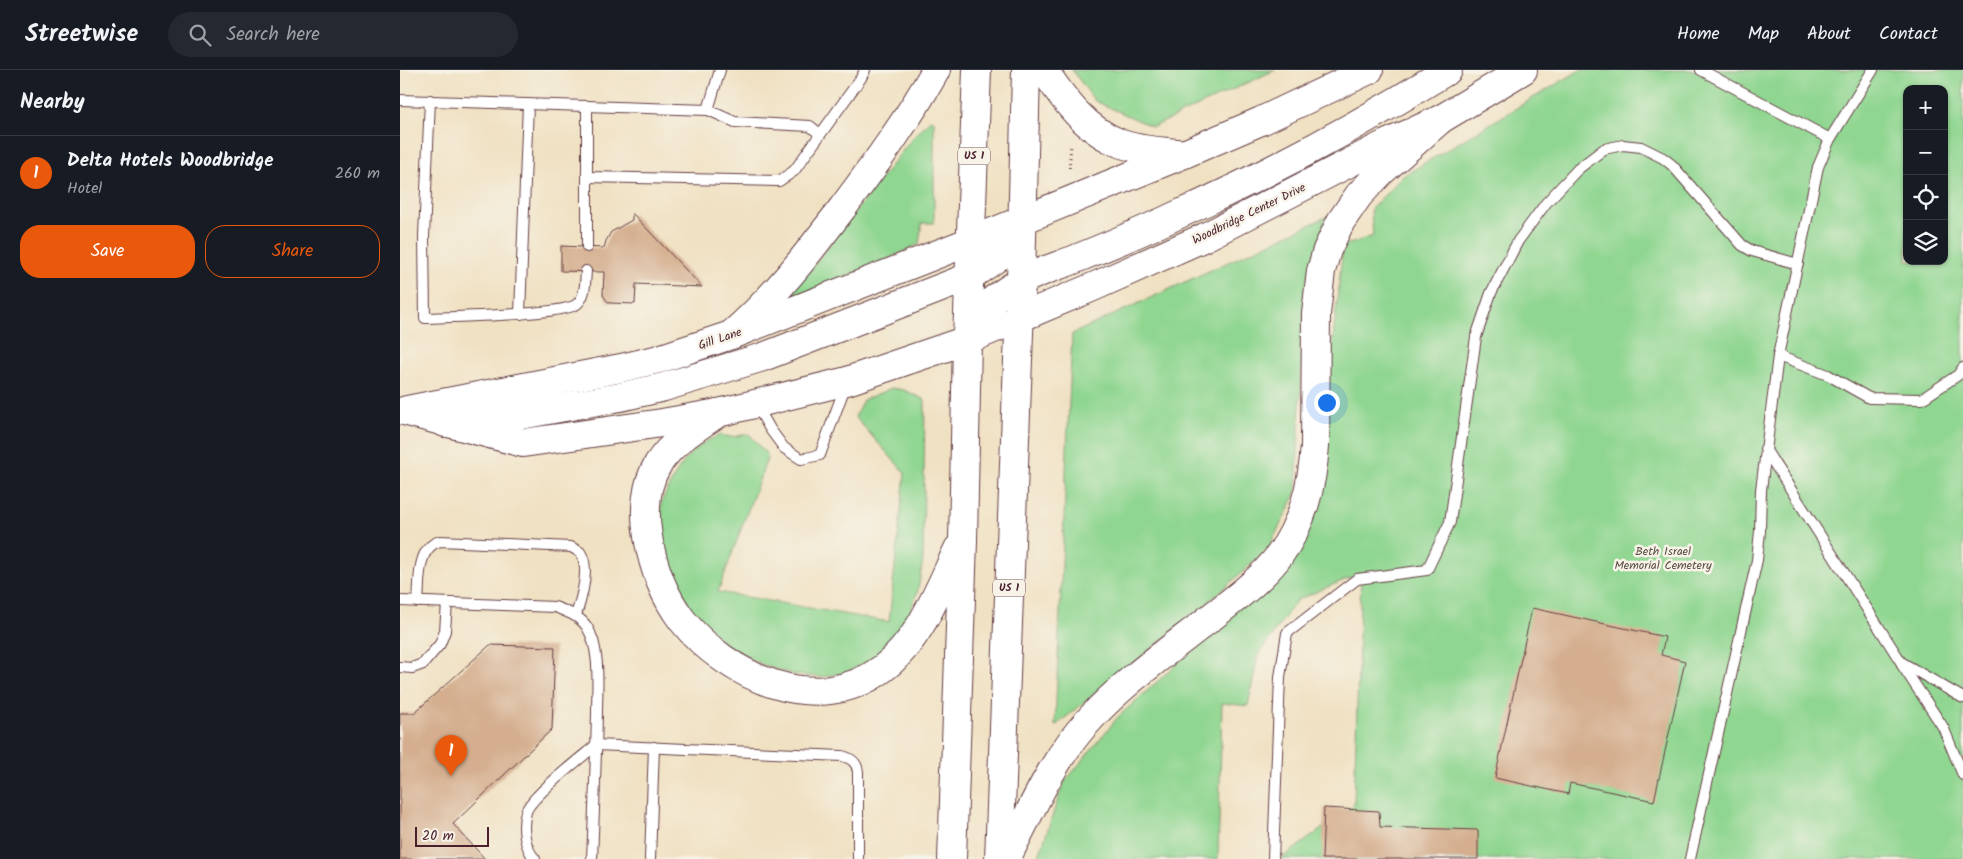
<!DOCTYPE html>
<meta charset="utf-8">
<style>
:root{--surface:#171b24;--page:#242831;--text:#f1f3f6;--muted:#9ea1a6;--line:#363941;--accent:#ea580c}
body{margin:0;font-family:Kalam,sans-serif;background:var(--page);color:var(--text)}
.controls{position:absolute;right:15px;top:15px;display:grid;overflow:hidden;border-radius:10px;box-shadow:0 1px 4px #0004}
.controls button{width:45px;height:45px;display:grid;place-items:center;padding:0;border:0;border-bottom:1px solid var(--line);background:var(--surface);color:var(--text);font:25px sans-serif}
.scale{position:absolute;left:15px;bottom:12px;width:74px;box-sizing:border-box;padding-left:5px;border:2px solid #4a1f2b;border-top:0;font-size:14px;line-height:18px;white-space:nowrap;color:#4a1f2b;-webkit-text-stroke:4px #f7f3e8;paint-order:stroke}
.you{position:absolute;left:926px;top:332px;width:18px;height:18px;margin:-12px;border:4px solid #fff;border-radius:50%;background:#1a73e8;box-shadow:0 0 0 8px #1a73e833}
.badge{display:grid;place-items:center;width:32px;height:32px;border-radius:50%;background:var(--accent);color:#fff;font-size:16px;font-weight:700}
.pin{position:absolute;translate:-50% -41px;filter:drop-shadow(0 1px 2px #0008)}
.pin::after{content:'';position:absolute;top:26px;width:18px;height:15px;background:inherit;clip-path:polygon(0 0,100% 0,50% 100%)}
.list{margin:0;padding:0;list-style:none}
h2{display:flex;justify-content:space-between;align-items:center;height:65px;margin:0;padding:0 20px;font-size:21px}
h2 small{font-size:16px;font-weight:400;color:var(--muted)}
.list li{display:grid;grid-template-columns:32px 1fr auto;gap:15px;align-items:center;box-sizing:border-box;height:75px;padding:0 20px;border-top:1px solid var(--line)}
.list b{display:block;font-size:19px;white-space:nowrap}
.list p{margin:0;font-size:16px;white-space:nowrap;color:var(--muted)}
.list em{font-size:16px;font-style:normal;color:var(--muted)}
.actions{display:flex;gap:10px;padding:15px 20px}
.actions a{flex:1;padding:11px 0;border:1px solid var(--accent);border-radius:20px;text-align:center;font-size:18px;color:var(--accent)}
.actions .main{background:var(--accent);color:#fff}
.icon{flex:none;width:28px;height:28px;fill:none;stroke:currentColor;stroke-width:2;stroke-linecap:round;stroke-linejoin:round}
.map{position:relative;flex:none;width:1563px;height:789px;overflow:hidden}
header{display:flex;align-items:center;gap:30px;box-sizing:border-box;height:70px;padding:0 25px;background:var(--surface);border-bottom:1px solid var(--line)}
header strong{font-size:24px}
nav{display:flex;gap:28px;margin-inline-start:auto;font-size:18px}
.search{width:350px;height:45px;background:var(--page);display:flex;align-items:center;gap:12px;box-sizing:border-box;padding:0 18px;border-radius:28px;color:var(--muted);font-size:19px}
main{display:flex}
aside{flex:1;background:var(--surface)}
.map>svg:first-child{display:block}
.green{fill:#8fd690;stroke:#6c7a5e;fill-rule:evenodd}
.building{fill:#d4ae8e}
.lines{fill:none;stroke-linecap:round;stroke-linejoin:round}
.lane-casing{stroke:#633c42;stroke-width:12}
.secondary-casing{stroke:#633c42;stroke-width:30}
.highway-casing{stroke:#633c42;stroke-width:30}
.path{stroke:#633c42;stroke-width:3;stroke-dasharray:1 4;stroke-linecap:butt}
.lane{stroke:#fff;stroke-width:10}
.secondary{stroke:#fff;stroke-width:28}
.highway{stroke:#fff;stroke-width:28}
.labels{text-anchor:middle;dominant-baseline:central;stroke-width:5;stroke-linejoin:round;paint-order:stroke}
.shield{fill:#f7f3e8;stroke:#7e5f64;stroke-width:1}
.shield-label{font-size:11px;font-weight:bold;fill:#4a1f2b}
.street-label{font-size:12px;fill:#4a1f2b;stroke:#f7f3e8}
.park-label{font-size:12px;fill:#5b4d44;stroke:#f7f3e8}
</style>
<header>
<strong>Streetwise</strong>
<div class="search"><svg class="icon" aria-label="search" viewBox="0 0 24 24"><circle cx="10" cy="10" r="6"/><path d="M15 15l6 6"/></svg>Search here</div>
<nav><a>Home</a><a>Map</a><a>About</a><a>Contact</a></nav>
</header>
<main>
<aside>
<h2>Nearby<small></small></h2>
<ul class="list">
<li><span class="badge">1</span><div><b>Delta Hotels Woodbridge</b><p>Hotel</p></div><em>260 m</em></li>
</ul>
<div class="actions"><a class="main">Save</a><a>Share</a></div>
</aside>
<div class="map">
<svg width="1563" height="789" viewBox="0 0 1563 789">
<rect width="100%" height="100%" fill="#f7f3e8"/>
<filter id="ink" filterUnits="userSpaceOnUse"><feTurbulence type="fractalNoise" baseFrequency=".02" numOctaves="2"/><feDisplacementMap in="SourceGraphic" scale="10" xChannelSelector="R" yChannelSelector="G"/><feConvolveMatrix kernelMatrix="1 2 1 2 8 2 1 2 1" color-interpolation-filters="sRGB"/></filter>
<filter id="wash" filterUnits="userSpaceOnUse"><feTurbulence type="fractalNoise" baseFrequency=".0096" numOctaves="4" result="noise"/><feDisplacementMap in="SourceGraphic" scale="20" xChannelSelector="R" yChannelSelector="G"/><feGaussianBlur stdDeviation="1.12" result="paint"/><feColorMatrix in="noise" values="0 0 0 0 0 0 0 0 0 0 0 0 0 0 0 0 0 1.4 0 .05"/><feComposite in="paint" operator="in"/></filter>
<g filter="url(#wash)">
<rect width="100%" height="100%" fill="#f0e1c2"/>
<!-- green -->
<g class="green">
<path d="M672,0H875L753,57L695,31Z"/>
<path d="M1180,0H1563V789H881L954,735L961,503L897,530L858,585L848,636L822,633L818,789H638L663,714L718,647L884,497L927,325L943,176L973,166L971,139L1003,106ZM1507,19H1544V191H1507Z"/>
<path d="M530,50H534V153H522L519,174L480,193L379,234L410,200L510,71Z"/>
<path d="M926,147L905,217L896,424L868,479L802,538L655,656L672,264Z"/>
<path d="M492,318L504,320L525,330L523,490L518,520L510,543L493,573L472,590L447,602L423,607L395,605L366,596L330,579L293,543L268,492L261,466V432L278,400L290,384L306,371L321,365L331,367L349,364L368,386L318,522L489,552L505,403L455,347L463,330Z"/>
</g>
<g id="blocks">
<!-- building -->
<g class="building">
<path d="M232,143L302,217L236,214L235,234L210,233L207,231L203,225L204,202L161,201V176L204,178L206,171L211,162L232,150Z"/>
<path d="M1132,538L1265,567L1261,585L1285,591L1254,731L1170,713L1168,724L1095,708Z"/>
<path d="M90,575L155,577L152,659L53,754L85,789H0V643H14Z"/>
<path d="M924,738L979,741L980,757L1078,760V789H922Z"/>
</g>
</g>
</g>
<g filter="url(#ink)">
<use href="#blocks" fill-opacity="0" stroke="#633c42" stroke-width="1"/>
<g class="lines">
<defs>
<g id="lane">
<path d="M1301,0L1430,69"/>
<path d="M0,30L308,40L320,0"/>
<path d="M30,30L24,166L25,248C49,247 164,245 177,234C186,226 185,212 186,201"/>
<path d="M187,36V177"/>
<path d="M308,40L335,52L410,56L420,64"/>
<path d="M187,107L379,111L394,101L461,8L465,0"/>
<path d="M120,244L128,34"/>
<path d="M1378,286L1428,305L1469,328L1522,329L1558,305L1563,298"/>
<path d="M357,336L370,359L384,378L401,389L420,385L446,314"/>
<path d="M1365,379L1501,592L1563,628"/>
<path d="M0,531L155,537C167,542 180,546 187,557C201,579 197,618 197,643C196,692 194,741 192,789"/>
<path d="M18,532C20,511 16,478 40,471L171,477L180,482C191,497 181,530 176,545"/>
<path d="M1502,595L1543,657L1563,705"/>
<path d="M0,597L12,598L23,594L40,574L45,561L47,533"/>
<path d="M135,789C124,777 122,757 126,742C130,727 182,687 196,675L442,686C451,688 457,692 458,702V789"/>
<path d="M250,789L254,677"/>
<path d="M873,789L880,607L887,563L957,509L1027,500L1050,452L1076,267L1091,223L1118,171L1146,133L1178,99L1204,79L1223,75L1241,77L1263,88L1272,95L1342,175L1352,181L1398,194"/>
<path d="M1290,789L1357,490L1360,461L1361,420L1378,286L1418,97L1430,69L1473,0"/>
</g>
<g id="secondary">
<path d="M7,340L221,298L259,289L331,265L571,171L784,84L861,51L969,0"/>
<path d="M4,341L123,373L262,353L318,343L447,311L567,270L693,217L805,167L984,75L1041,49L1123,0"/>
</g>
<g id="highway">
<path d="M644,0C664,30 686,61 722,74C741,81 764,81 784,84"/>
<path d="M331,265C375,227 409,182 444,136C477,92 509,48 536,0"/>
<path d="M568,266C573,240 598,226 618,213C636,202 659,196 678,188C710,175 743,161 775,146C869,104 961,54 1048,0"/>
<path d="M318,343C296,358 273,371 258,394C245,415 244,443 248,467C253,497 264,526 282,550C327,607 417,648 482,599C520,571 538,521 558,479"/>
<path d="M45,353L115,346L220,327L264,317L363,287L569,207L601,185L614,170L621,153"/>
<path d="M552,789L563,471L567,270L577,0"/>
<path d="M599,789L621,211L626,0"/>
<path d="M606,789C631,741 652,689 690,649C725,611 768,581 809,549C833,530 860,511 879,486C903,453 912,416 915,376L916,244L921,201L927,180L941,151L959,125L981,102L1041,49"/>
</g>
</defs>
<!-- lane casing -->
<use href="#lane" class="lane-casing"/>
<!-- secondary casing -->
<use href="#secondary" class="secondary-casing"/>
<!-- highway casing -->
<use href="#highway" class="highway-casing"/>
<!-- path -->
<path class="path" d="M669,103L671,74"/>
<!-- lane -->
<use href="#lane" class="lane"/>
<!-- secondary -->
<use href="#secondary" class="secondary"/>
<!-- highway -->
<use href="#highway" class="highway"/>
</g>
</g>
<g class="labels">
<!-- shield labels -->
<g class="shield">
<rect x="558" y="77.5" width="32" height="17" rx="4"/>
<rect x="593" y="509.5" width="32" height="17" rx="4"/>
</g>
<g class="shield-label">
<text x="574" y="86">US 1</text>
<text x="609" y="518">US 1</text>
</g>
<!-- street labels -->
<g class="street-label">
<text transform="translate(849 144) rotate(-26)">Woodbridge Center Drive</text>
<text transform="translate(320 269) rotate(-19)">Gill Lane</text>
</g>
<!-- park labels -->
<g class="park-label">
<text x="1263" y="481">Beth Israel<tspan x="1263" dy="14">Memorial Cemetery</tspan></text>
</g>
</g>
</svg>
<div class="controls">
<button>+</button>
<button>−</button>
<button><svg class="icon" aria-label="locate" viewBox="0 0 24 24"><circle cx="12" cy="12" r="6"/><path d="M12 2v4M12 18v4M2 12h4M18 12h4"/></svg></button>
<button><svg class="icon" aria-label="layers" viewBox="0 0 24 24"><path d="M12 4l9 5-9 5-9-5zM3 14l9 5 9-5"/></svg></button>
</div>
<div class="scale">20 m</div>
<div class="you"></div>
<div class="pin badge" style="left:51px;top:706px">1</div>
</div>
</main>
